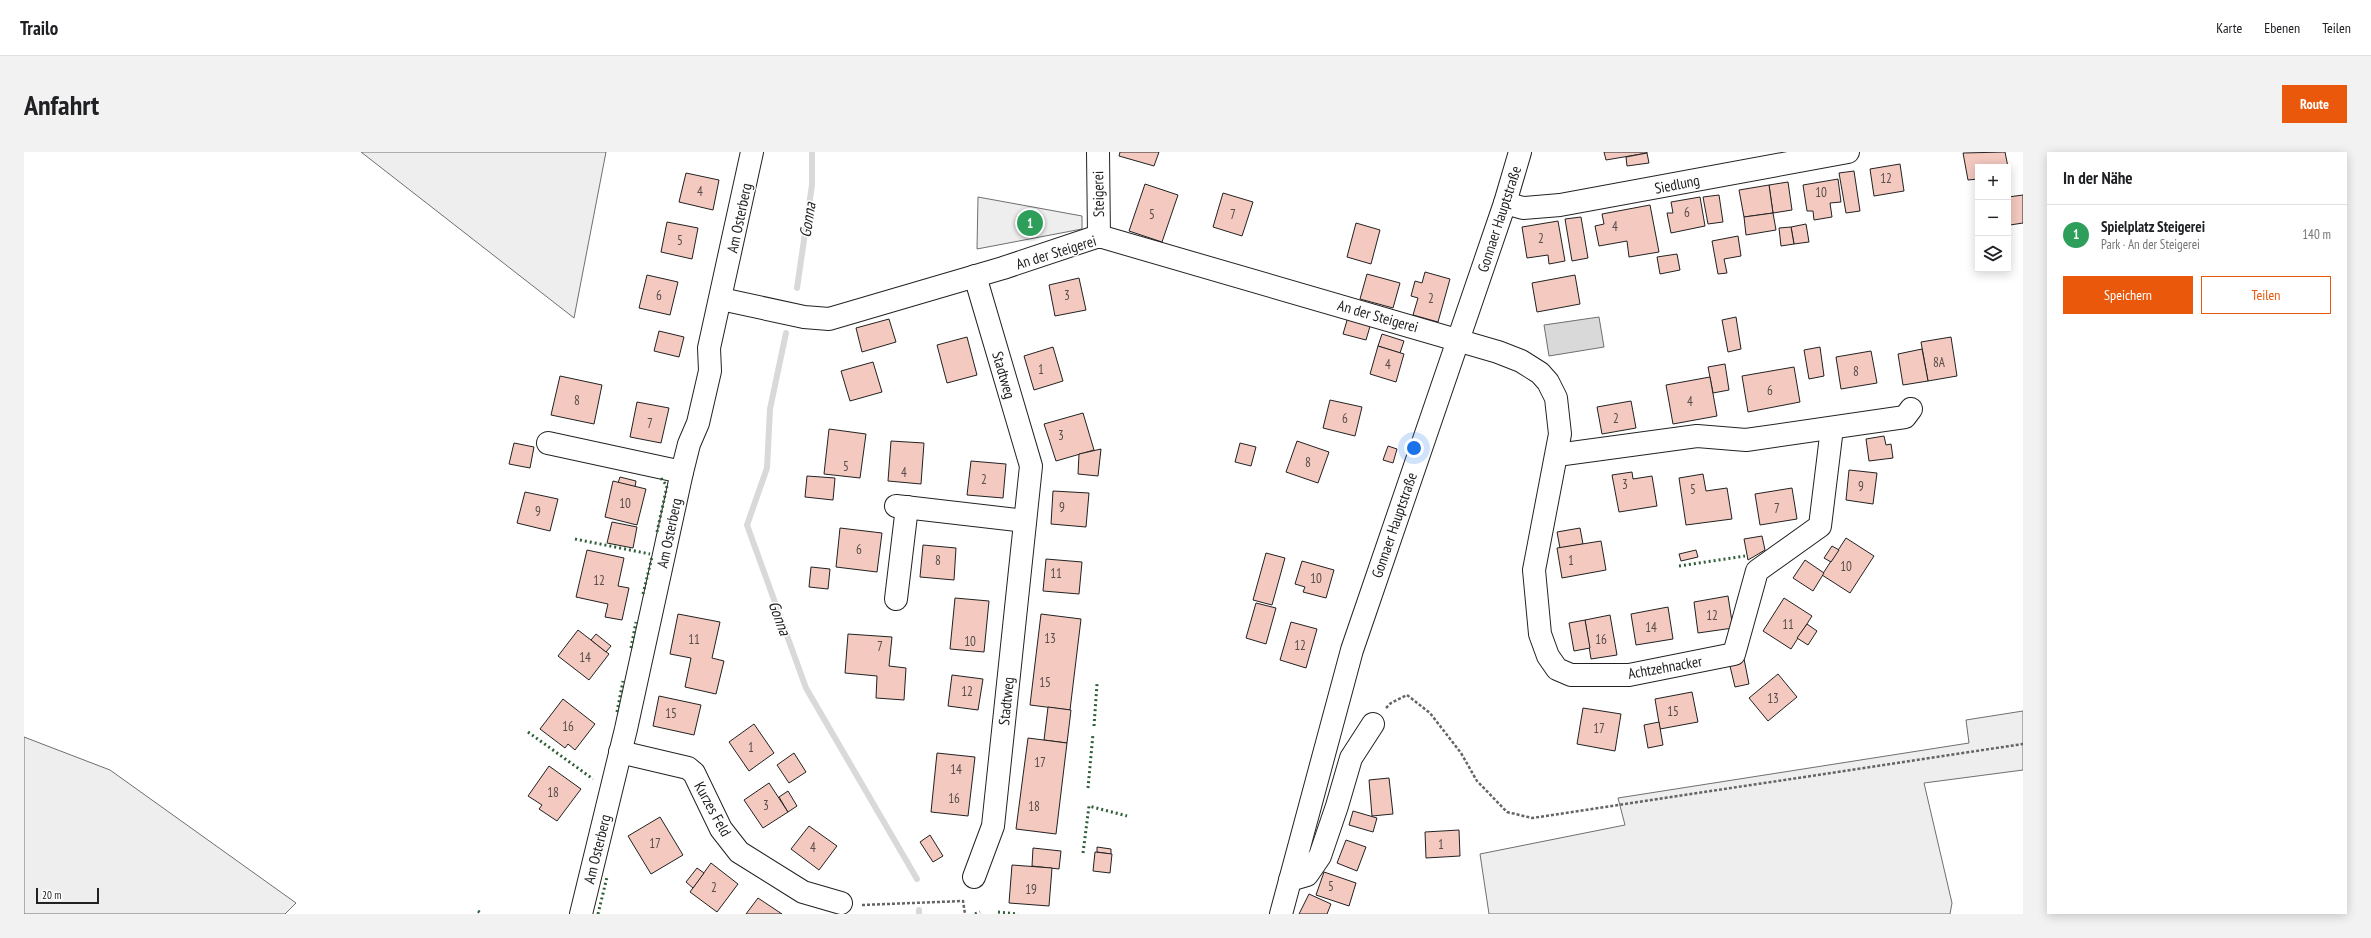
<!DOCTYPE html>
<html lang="de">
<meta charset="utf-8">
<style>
:root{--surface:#fff;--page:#f2f2f2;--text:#202124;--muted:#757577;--line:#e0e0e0;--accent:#ea580c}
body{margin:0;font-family:"PT Sans Narrow",sans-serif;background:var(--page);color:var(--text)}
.controls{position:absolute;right:12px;top:12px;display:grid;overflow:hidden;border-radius:0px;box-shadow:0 2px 10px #0003}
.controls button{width:36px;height:36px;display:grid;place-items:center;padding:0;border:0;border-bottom:1px solid var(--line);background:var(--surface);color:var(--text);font:20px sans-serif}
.scale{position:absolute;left:12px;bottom:10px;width:63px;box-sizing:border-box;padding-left:4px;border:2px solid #222;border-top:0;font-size:11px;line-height:14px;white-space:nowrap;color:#222;-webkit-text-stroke:3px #fff;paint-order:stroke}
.you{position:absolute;left:1390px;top:296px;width:14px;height:14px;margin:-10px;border:3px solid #fff;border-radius:50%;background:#1a73e8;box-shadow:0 0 0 6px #1a73e833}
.badge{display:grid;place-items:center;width:26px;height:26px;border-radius:50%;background:var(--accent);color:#fff;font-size:13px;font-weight:700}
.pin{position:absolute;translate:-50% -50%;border:2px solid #fff;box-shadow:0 1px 4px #0006}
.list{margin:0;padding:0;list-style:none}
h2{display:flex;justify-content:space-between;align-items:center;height:52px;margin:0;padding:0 16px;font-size:17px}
h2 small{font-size:13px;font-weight:400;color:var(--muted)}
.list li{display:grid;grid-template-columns:26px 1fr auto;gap:12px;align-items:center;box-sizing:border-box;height:60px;padding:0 16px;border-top:1px solid var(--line)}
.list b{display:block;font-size:15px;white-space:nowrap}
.list p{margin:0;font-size:13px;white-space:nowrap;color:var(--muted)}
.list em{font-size:13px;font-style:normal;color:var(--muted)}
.actions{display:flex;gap:8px;padding:12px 16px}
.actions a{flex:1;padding:9px 0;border:1px solid var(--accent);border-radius:0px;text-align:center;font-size:14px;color:var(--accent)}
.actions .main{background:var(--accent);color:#fff}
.icon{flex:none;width:22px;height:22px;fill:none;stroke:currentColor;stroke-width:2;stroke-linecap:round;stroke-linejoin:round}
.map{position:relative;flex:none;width:1999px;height:762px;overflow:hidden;border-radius:0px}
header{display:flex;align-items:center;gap:24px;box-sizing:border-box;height:56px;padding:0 20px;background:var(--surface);border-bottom:1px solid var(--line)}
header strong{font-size:19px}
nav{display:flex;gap:22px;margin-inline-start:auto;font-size:14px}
.intro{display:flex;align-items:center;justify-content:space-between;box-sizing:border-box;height:96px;padding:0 24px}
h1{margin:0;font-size:28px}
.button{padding:10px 18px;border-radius:0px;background:var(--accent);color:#fff;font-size:14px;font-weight:700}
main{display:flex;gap:24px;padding:0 24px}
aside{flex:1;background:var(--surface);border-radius:0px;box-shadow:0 2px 10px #0003}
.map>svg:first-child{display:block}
.green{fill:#eee;stroke:#6f6f6f}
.water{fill:#d9d9d9;stroke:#6f6f6f}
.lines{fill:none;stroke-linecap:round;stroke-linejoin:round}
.stream{stroke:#d9d9d9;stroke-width:6}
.building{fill:#f3c9c0;stroke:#222}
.minor-casing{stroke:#222;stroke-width:24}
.major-casing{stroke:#222;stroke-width:24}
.path{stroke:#646464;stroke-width:2.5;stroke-dasharray:3 2;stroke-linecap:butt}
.minor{stroke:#fff;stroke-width:22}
.major{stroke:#fff;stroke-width:22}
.hedge{stroke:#2f5e38;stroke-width:3;stroke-dasharray:2 3;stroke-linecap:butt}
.labels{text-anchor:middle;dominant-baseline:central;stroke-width:3;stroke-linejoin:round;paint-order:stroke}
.number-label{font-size:13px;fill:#564c4a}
.street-label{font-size:15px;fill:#222;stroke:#fff}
.water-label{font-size:16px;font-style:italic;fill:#222;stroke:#fff}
</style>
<header>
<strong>Trailo</strong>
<nav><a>Karte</a><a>Ebenen</a><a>Teilen</a></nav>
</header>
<div class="intro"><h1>Anfahrt</h1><a class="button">Route</a></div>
<main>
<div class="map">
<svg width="1999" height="762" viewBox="0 0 1999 762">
<rect width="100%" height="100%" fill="#fff"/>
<!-- green -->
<g class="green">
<path d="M337,0H582L550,166Z"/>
<path d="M954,45L1058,64V77L953,97Z"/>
<path d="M1999,559V618L1900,631L1928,751L1926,762H1465L1456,702L1601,673L1594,646L1945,591L1942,568Z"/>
<path d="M0,585L86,618L272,751L261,762H0Z"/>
</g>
<!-- water -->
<path class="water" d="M1575,165L1580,195L1525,204L1520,173Z"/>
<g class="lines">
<!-- stream -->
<g class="stream">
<path d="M773,136L788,33V0"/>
<path d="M762,181L746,257L743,316L723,373L782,536L893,727"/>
<path d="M895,758V762"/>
</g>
</g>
<!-- building -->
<g class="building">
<path d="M1096,0H1135L1130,14L1095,4Z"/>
<path d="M1580,0H1623V1L1582,8Z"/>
<path d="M1981,0L1984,15H1954V27L1944,28L1939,1Z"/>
<path d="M1623,1L1625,11L1603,14L1602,5Z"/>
<path d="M1876,12L1880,39L1850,44L1846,17Z"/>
<path d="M1830,19L1836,59L1822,61L1815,21Z"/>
<path d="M662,21L695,28L689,58L655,50Z"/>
<path d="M1814,27L1817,50L1806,51L1808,65L1790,68L1789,59H1783L1779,33Z"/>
<path d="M1764,30L1768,58L1749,61L1745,33Z"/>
<path d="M1121,32L1154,43L1138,90L1105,79Z"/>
<path d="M1745,33L1749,61L1720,65L1715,38Z"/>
<path d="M1199,41L1229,50L1218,84L1189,75Z"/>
<path d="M1695,43L1699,70L1684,72L1679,45Z"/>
<path d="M1999,43V71L1986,73L1984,45Z"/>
<path d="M1676,45L1681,74L1647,81L1643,61H1649L1647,50Z"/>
<path d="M1626,53L1635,100L1605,105L1603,89L1575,94L1571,74L1580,72L1578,62Z"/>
<path d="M1749,61L1752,78L1722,83L1720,65Z"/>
<path d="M1557,65L1564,106L1548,109L1541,67Z"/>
<path d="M1534,69L1541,109L1525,112L1524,103L1503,106L1498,75Z"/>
<path d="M643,70L674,76L668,107L637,100Z"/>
<path d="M1332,71L1356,78L1347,112L1323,105Z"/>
<path d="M1782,72L1785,90L1770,92L1767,75Z"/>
<path d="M1767,75L1770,92L1757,94L1755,76Z"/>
<path d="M1714,84L1717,104L1700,107L1703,121L1694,122L1688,89Z"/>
<path d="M1653,102L1656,118L1636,122L1633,105Z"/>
<path d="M1401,120L1426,127L1414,170L1389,163L1394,146L1387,144L1391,129L1398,131Z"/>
<path d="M1343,122L1376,131L1369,156L1336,147Z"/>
<path d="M623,123L654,130L646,163L615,156Z"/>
<path d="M1551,123L1556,152L1513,160L1508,131Z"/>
<path d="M1055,126L1062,158L1031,164L1025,133Z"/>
<path d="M1324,165L1347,171L1342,188L1319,182Z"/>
<path d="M1712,165L1717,197L1704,200L1698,168Z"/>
<path d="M865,167L872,190L838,200L832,176Z"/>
<path d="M635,179L660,185L655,205L630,199Z"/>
<path d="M1358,182L1380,189L1376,201L1354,194Z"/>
<path d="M943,185L953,223L923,231L913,193Z"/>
<path d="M1927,185L1933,224L1904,229L1897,190Z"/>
<path d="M1354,194L1380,202L1372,230L1346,222Z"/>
<path d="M1029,195L1039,229L1010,238L1000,204Z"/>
<path d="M1796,195L1800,224L1785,227L1780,198Z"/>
<path d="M1898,197L1904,229L1879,233L1874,202Z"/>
<path d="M1847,199L1853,231L1817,237L1812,205Z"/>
<path d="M849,210L858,240L826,249L817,219Z"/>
<path d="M1701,212L1705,238L1689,241L1684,215Z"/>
<path d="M1770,215L1776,250L1724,260L1718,224Z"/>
<path d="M536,224L578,233L570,272L527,263Z"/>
<path d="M1686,225L1693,264L1649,272L1642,233Z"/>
<path d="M1306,248L1338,255L1331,284L1299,276Z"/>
<path d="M1607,249L1612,276L1578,282L1573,255Z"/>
<path d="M613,250L645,256L637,291L606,285Z"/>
<path d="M1059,261L1070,298L1032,309L1020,272Z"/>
<path d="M805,277L842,282L836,326L800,322Z"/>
<path d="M1860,284L1862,293L1867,292L1869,306L1845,309L1842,287Z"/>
<path d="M867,289L900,291L897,332L864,329Z"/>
<path d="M1273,289L1305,300L1294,331L1262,320Z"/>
<path d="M490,291L510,295L506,316L485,312Z"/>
<path d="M1216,291L1232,295L1227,314L1211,310Z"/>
<path d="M1364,294L1373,297L1369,311L1359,308Z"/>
<path d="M1077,297L1074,324L1054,322L1055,302Z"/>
<path d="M947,309L982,312L979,346L943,343Z"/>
<path d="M1825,318L1853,321L1849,352L1822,348Z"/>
<path d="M1608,320L1609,327L1628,324L1633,354L1595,360L1588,323Z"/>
<path d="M1679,322L1682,339L1703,336L1708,367L1662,373L1655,326Z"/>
<path d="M783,324L811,326L809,348L781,345Z"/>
<path d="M596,325L612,329L611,335L594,331Z"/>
<path d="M589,329L622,337L613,373L581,365Z"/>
<path d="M1768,336L1773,367L1736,373L1731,342Z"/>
<path d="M1029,339L1065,341L1062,375L1027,372Z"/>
<path d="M501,340L534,347L526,379L493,371Z"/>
<path d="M588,370L613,375L609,396L583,391Z"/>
<path d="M816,376L858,381L853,420L812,415Z"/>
<path d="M1556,376L1559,392L1536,396L1533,380Z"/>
<path d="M1738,384L1741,398L1724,408L1720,387Z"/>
<path d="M1822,386L1850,404L1826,441L1798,423Z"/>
<path d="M1577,389L1582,418L1538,426L1533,396Z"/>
<path d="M899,393L932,396L930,428L896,425Z"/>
<path d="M1808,394L1815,398L1807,410L1800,406Z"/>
<path d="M563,398L600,406L594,434L605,436L598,468L581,465L584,452L552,445Z"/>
<path d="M1672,398L1674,405L1657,409L1655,402Z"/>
<path d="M1242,401L1261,406L1248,453L1229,448Z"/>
<path d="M1022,407L1058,410L1055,442L1019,439Z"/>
<path d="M1781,408L1800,421L1789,439L1769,426Z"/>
<path d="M1278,409L1310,418L1302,446L1279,440L1281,435L1271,432Z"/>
<path d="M787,415L806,417L804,437L785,435Z"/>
<path d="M1704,444L1709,476L1674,481L1670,450Z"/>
<path d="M931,446L965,449L960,500L926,497Z"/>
<path d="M1760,446L1788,464L1767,497L1739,479Z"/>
<path d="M1232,451L1252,456L1242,492L1222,486Z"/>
<path d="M1644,455L1649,487L1612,493L1607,462Z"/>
<path d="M654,462L696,470L688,506L700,509L692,542L661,535L667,506L646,502Z"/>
<path d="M1017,462L1057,467L1046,558L1006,553Z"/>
<path d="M1586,463L1593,503L1567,507L1561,468Z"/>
<path d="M1561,468L1566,496L1550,499L1545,471Z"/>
<path d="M1267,470L1293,477L1282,516L1256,508Z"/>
<path d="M1783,472L1793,479L1784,493L1773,486Z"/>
<path d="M554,478L585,502L565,528L534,504Z"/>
<path d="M572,482L587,494L582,500L567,488Z"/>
<path d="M824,482L868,485L865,514L882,516L880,548L852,546L853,524L821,521Z"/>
<path d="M1720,507L1725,532L1711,535L1705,510Z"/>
<path d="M1754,522L1773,545L1744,569L1725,546Z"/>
<path d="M928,523L959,527L954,558L924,554Z"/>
<path d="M1668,540L1674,570L1636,577L1631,547Z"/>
<path d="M635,544L677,553L670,583L629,574Z"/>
<path d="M539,547L571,572L551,598L544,592L541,596L516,577Z"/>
<path d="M1024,555L1047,558L1043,591L1020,588Z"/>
<path d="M1559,556L1597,562L1591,599L1553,592Z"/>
<path d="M1635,570L1639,593L1624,596L1620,573Z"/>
<path d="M730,572L750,601L725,619L705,590Z"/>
<path d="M1004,586L1043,591L1032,682L992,677Z"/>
<path d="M770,601L782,620L765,631L753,613Z"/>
<path d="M913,601L951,605L944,664L907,660Z"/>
<path d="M525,614L557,637L533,669L515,657L518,653L504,644Z"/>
<path d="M1365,626L1369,662L1348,664L1345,628Z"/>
<path d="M745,631L764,660L739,676L720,648Z"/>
<path d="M764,639L773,654L764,660L755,645Z"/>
<path d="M1329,659L1353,666L1349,680L1325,673Z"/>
<path d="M636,665L659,703L627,722L604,684Z"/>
<path d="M785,674L813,694L795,718L767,697Z"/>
<path d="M1435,678L1436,704L1402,706L1401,680Z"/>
<path d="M906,683L919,704L909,710L896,690Z"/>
<path d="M1322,688L1342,695L1333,719L1313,711Z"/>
<path d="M1073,695L1087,697V702L1073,700Z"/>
<path d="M1009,696L1037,699L1035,717L1008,714Z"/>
<path d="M1071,700L1088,702L1086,721L1069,719Z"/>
<path d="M687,711L714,732L693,760L666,740Z"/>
<path d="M988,713L1028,716L1025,754L985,751Z"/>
<path d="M673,716L680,721L669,736L662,730Z"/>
<path d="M1300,720L1332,731L1325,754L1292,743Z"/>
<path d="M1285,742L1307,752L1303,762H1275Z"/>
<path d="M734,746L758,762H722Z"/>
</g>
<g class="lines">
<defs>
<g id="minor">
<path d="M1074,0L1075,84"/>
<path d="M1481,51L1499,56L1536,53L1824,0"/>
<path d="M697,147L780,165L805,167L979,116L1075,84L1474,200L1497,209L1516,221L1524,230L1532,246L1536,282L1510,418L1516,482L1524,504L1533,517L1547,523H1605L1710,502L1733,419L1796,374L1808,276"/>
<path d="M524,291L658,320"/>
<path d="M1533,303L1673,284L1722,288L1881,265L1887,257"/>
<path d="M872,354L1001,369"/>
<path d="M872,447L883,355"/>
<path d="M596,600L664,616L670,621L697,677L715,700L779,740L817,751"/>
<path d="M950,725L969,674L1007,314L951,124"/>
<path d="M1266,728L1283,723L1296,704L1313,654L1327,606L1349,572"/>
<path d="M557,762L602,577L658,320L665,292L674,271L686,219L685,196L728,0"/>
</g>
<path id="major" d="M1257,762L1328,498L1481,51L1496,0"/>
</defs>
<!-- minor casing -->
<use href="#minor" class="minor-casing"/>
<!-- major casing -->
<use href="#major" class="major-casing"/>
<!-- path -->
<g class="path">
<path d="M1362,556L1367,551L1383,543L1406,561L1437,601L1453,629L1483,660L1508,666L1999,592"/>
<path d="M838,753L939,749L941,762"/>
</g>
<!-- minor -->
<use href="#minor" class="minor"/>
<!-- major -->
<use href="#major" class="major"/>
<!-- hedge -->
<g class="hedge">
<path d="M633,380L643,334L636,325"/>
<path d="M551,387L626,402"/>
<path d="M1655,414L1721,404"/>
<path d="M619,442L628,405"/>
<path d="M607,496L612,470"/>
<path d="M593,560L599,529"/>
<path d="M1070,574L1073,532"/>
<path d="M504,580L569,627"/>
<path d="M1064,636L1069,582"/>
<path d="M1059,701L1065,654L1103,664"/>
<path d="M454,759L458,762"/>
<path d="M974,760L994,762"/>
<path d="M574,762L583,725"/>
<path d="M951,762L956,760"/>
</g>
</g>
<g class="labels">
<!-- number labels -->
<g class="number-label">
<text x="1862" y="26">12</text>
<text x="676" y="39">4</text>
<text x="1797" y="40">10</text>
<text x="1663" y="60">6</text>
<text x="1128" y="62">5</text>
<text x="1209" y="62">7</text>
<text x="1591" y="74">4</text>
<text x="1517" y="86">2</text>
<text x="656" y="88">5</text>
<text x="635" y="143">6</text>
<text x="1043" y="143">3</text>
<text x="1407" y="146">2</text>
<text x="1915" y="210">8A</text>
<text x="1364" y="212">4</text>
<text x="1017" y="217">1</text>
<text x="1832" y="219">8</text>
<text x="1746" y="238">6</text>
<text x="553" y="248">8</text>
<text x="1666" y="249">4</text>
<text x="1321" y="266">6</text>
<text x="1592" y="266">2</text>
<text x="626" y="271">7</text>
<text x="1037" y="283">3</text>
<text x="1284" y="310">8</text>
<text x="822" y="314">5</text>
<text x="880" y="320">4</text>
<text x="960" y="327">2</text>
<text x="1601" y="332">3</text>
<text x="1837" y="334">9</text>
<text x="1669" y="337">5</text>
<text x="601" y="351">10</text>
<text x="1038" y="355">9</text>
<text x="1753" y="356">7</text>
<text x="514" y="359">9</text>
<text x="835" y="397">6</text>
<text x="914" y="408">8</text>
<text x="1547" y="408">1</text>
<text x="1822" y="414">10</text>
<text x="1032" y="421">11</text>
<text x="1292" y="426">10</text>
<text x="575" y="428">12</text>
<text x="1688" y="463">12</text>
<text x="1764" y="472">11</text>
<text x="1627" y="475">14</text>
<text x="1026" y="486">13</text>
<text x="670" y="487">11</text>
<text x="1577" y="487">16</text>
<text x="946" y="489">10</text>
<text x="1276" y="493">12</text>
<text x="856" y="494">7</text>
<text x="561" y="505">14</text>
<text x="1021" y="530">15</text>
<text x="943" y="539">12</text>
<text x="1749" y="546">13</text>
<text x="1649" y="559">15</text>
<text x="647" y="561">15</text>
<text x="544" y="574">16</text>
<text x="1575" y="576">17</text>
<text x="727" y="595">1</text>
<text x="1016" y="610">17</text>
<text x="932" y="617">14</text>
<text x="529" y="640">18</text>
<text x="930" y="646">16</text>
<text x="742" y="653">3</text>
<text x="1010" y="654">18</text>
<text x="631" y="691">17</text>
<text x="1417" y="692">1</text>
<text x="789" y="695">4</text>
<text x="1307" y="734">5</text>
<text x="690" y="735">2</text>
<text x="1007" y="737">19</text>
</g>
<!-- street labels -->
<g class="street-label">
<text transform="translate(1653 32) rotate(-11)">Siedlung</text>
<text transform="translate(1074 42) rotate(-91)">Steigerei</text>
<text transform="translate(715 66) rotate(-78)">Am Osterberg</text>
<text transform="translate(1475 67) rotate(-72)">Gonnaer Hauptstraße</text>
<text transform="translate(1032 100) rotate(-17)">An der Steigerei</text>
<text transform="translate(1354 164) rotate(16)">An der Steigerei</text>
<text transform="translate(980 223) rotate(74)">Stadtweg</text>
<text transform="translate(1370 373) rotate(-71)">Gonnaer Hauptstraße</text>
<text transform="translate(645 381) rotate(-78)">Am Osterberg</text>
<text transform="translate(1641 515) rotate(-10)">Achtzehnacker</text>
<text transform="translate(982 549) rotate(-84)">Stadtweg</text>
<text transform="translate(689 657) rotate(61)">Kurzes Feld</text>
<text transform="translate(573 697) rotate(-76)">Am Osterberg</text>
</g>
<!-- water labels -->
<g class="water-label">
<text transform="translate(783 68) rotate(-81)">Gonna</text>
<text transform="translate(756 466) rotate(70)">Gonna</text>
</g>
</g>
</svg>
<div class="controls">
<button>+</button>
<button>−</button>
<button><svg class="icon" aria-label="layers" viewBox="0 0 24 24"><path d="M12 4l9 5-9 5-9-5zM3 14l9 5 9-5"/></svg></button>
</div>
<div class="scale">20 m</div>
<div class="you"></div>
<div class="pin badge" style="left:1006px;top:71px;background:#2e9e5b">1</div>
</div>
<aside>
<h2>In der Nähe<small></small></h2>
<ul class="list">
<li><span class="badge" style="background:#2e9e5b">1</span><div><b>Spielplatz Steigerei</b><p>Park · An der Steigerei</p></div><em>140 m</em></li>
</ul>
<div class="actions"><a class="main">Speichern</a><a>Teilen</a></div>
</aside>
</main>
